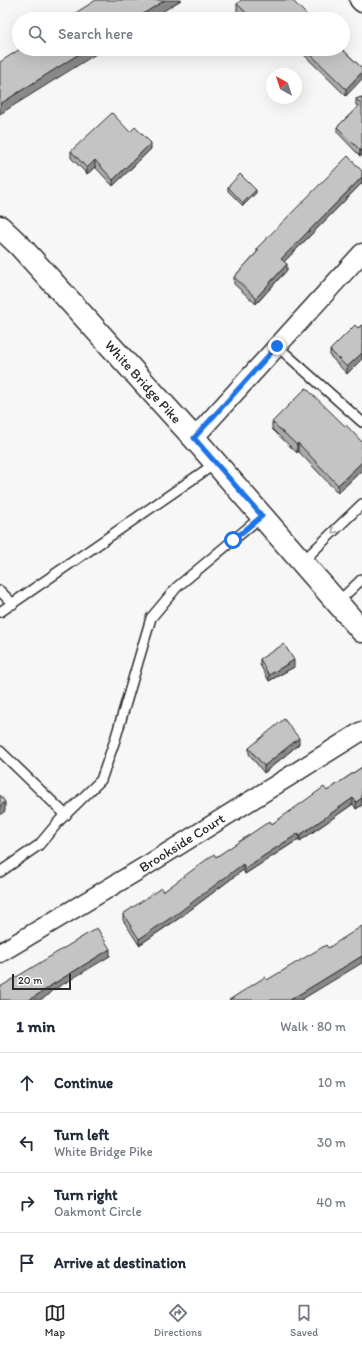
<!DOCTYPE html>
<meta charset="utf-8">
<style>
:root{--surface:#fff;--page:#f2f2f3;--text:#1f2937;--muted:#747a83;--line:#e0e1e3;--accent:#2b2b2b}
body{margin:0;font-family:Itim,sans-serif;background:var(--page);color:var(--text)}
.compass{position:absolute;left:266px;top:68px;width:36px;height:36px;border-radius:50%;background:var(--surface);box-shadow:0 4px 16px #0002;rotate:321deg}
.scale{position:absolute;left:12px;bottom:10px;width:59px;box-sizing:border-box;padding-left:4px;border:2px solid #2b2b2b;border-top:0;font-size:11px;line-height:14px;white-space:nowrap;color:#2b2b2b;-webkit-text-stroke:3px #fff;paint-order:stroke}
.stop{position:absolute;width:12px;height:12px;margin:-9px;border:3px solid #1a73e8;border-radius:50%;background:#fff}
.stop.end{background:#1a73e8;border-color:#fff;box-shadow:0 1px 4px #0008}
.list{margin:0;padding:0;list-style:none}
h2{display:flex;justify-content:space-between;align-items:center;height:52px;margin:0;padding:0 16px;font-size:17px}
h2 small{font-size:13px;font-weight:400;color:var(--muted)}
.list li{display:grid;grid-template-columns:26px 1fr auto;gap:12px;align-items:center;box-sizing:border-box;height:60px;padding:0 16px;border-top:1px solid var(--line)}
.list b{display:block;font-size:15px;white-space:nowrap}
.list p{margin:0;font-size:13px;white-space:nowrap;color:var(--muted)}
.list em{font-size:13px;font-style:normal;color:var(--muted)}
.icon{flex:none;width:22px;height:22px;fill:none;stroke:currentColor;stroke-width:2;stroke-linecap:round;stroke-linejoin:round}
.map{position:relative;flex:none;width:362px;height:1000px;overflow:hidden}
.search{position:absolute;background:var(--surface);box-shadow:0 4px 16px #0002;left:12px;right:12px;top:12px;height:44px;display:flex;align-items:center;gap:10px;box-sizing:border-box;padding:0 14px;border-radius:22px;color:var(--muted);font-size:15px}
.sheet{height:292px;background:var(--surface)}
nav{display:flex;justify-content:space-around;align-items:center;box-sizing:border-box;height:56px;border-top:1px solid var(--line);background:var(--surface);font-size:11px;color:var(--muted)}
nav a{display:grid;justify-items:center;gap:2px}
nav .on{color:var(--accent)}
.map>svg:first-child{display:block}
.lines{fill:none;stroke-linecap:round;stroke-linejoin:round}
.lane-casing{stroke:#2b2b2b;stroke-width:12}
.street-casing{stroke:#2b2b2b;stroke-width:21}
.primary-casing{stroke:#2b2b2b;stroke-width:25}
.lane{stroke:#fff;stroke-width:9}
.street{stroke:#fff;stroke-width:18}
.primary{stroke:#fff;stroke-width:22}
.wall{fill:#a9a9a9;stroke:#2b2b2b}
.shaded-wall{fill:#898989;stroke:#2b2b2b}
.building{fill:#c4c4c4;stroke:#2b2b2b}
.oneway{stroke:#a0a0a0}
.route{stroke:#1a73e8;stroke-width:5}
.labels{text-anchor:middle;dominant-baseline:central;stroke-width:4;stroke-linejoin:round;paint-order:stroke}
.street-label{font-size:14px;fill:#2b2b2b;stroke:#fff}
</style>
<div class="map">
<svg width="362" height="1000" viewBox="0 0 362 1000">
<rect width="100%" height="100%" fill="#f7f7f7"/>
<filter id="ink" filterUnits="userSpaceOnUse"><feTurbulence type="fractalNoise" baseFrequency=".025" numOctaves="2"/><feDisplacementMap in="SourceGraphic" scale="8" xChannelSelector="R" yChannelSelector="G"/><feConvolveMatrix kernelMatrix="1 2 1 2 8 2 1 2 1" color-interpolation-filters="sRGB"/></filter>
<g filter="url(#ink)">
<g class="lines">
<defs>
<g id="lane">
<path d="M277,346L362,422"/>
<path d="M302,562L362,504"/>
<path d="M0,591L13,604"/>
<path d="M338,602L362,579"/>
<path d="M0,612L216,463"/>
<path d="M0,751L66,815"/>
<path d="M0,872L39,845L60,820L101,780L115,740L151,618L177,587L262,516"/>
</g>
<g id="street">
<path d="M359,0L362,3"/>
<path d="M194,438L362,253"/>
<path d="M0,953L149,864L362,731"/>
</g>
<path id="primary" d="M0,227L20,246L194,438L362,631"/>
</defs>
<!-- lane casing -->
<use href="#lane" class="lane-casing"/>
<!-- street casing -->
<use href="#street" class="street-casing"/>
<!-- primary casing -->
<use href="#primary" class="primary-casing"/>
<!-- lane -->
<use href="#lane" class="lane"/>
<!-- street -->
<use href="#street" class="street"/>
<!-- primary -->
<use href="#primary" class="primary"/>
</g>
<!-- wall -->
<g class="wall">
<path d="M237,4L311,19H246L237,11Z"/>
<path d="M298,49H342L362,68L346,96Z"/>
<path d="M362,97L360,156L337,132V127L358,107L356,105V99Z"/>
<path d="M130,132L151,149L113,186L95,167L87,174L71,158V151Z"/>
<path d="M362,171V183L284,262L287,270L256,304L234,284V277L257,252V248Z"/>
<path d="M228,187L256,193L243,206L228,191Z"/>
<path d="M362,325V359L347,374L330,356V350L358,328Z"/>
<path d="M272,422L345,426L362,442V470L338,493L298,451L297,453L272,429Z"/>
<path d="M260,659L294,667L269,681L260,665Z"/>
<path d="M299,744L264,773L249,754V748Z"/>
<path d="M362,767V805L356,809L353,804L300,841L299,839L245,874L243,870L178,919L139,945L123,920V914L163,892L216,857L327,791Z"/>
</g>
<!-- shaded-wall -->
<g class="shaded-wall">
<path d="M165,0H181L151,19H135Z"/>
<path d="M87,49H104L0,114V104Z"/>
<path d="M362,72V79L346,96V89Z"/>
<path d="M151,143V149L113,186V180Z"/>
<rect x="360" y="150" width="2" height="6"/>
<path d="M95,160V167L87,174V168Z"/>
<path d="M362,177V183L281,265V259Z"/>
<path d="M256,190V193L243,206V203Z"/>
<path d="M287,264V270L256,304V298Z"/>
<path d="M362,353V359L347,374V367Z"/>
<path d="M298,443V451L297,453V445Z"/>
<path d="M362,462V470L338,493V485Z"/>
<path d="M294,660V667L269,681V675Z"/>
<path d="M299,738V744L264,773V766Z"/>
<path d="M353,798V804L300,841V835Z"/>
<path d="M362,798V805L356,809V802Z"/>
<path d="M5,802V811L0,815V806Z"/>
<path d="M299,833V839L245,874V868Z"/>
<path d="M243,864V870L178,919L139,945V939Z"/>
<path d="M110,949V956L50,992V994L40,1000H29L50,986Z"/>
<path d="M362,956V963L301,1000H290Z"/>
</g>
<!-- building -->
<g class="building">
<path d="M96,0H165L135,19H66Z"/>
<path d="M241,0H292L311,19H253L237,4Z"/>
<path d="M20,49H87L0,104V62Z"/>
<path d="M305,49H342L362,68V72L346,89Z"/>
<path d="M362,97V150H360L337,127L361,104L356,99Z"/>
<path d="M112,113L130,132L135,127L151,143L113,180L95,160L87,168L71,151Z"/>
<path d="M348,156L362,171V177L281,259L287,264L256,298L234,277L259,250L257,248Z"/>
<path d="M240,174L256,190L243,203L228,187Z"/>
<path d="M355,325L358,328L362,325V353L347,367L330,350Z"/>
<path d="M306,388L345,426L346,425L362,442V462L338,485L298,443L297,445L272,422Z"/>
<path d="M284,644L294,660L269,675L260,659Z"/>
<path d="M284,719L299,738L264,766L249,748Z"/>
<path d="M362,767V798L356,802L353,798L300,835L299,833L245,868L243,864L178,913L139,939L123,914L161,888L163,892L214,854L216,857L270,821L272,824L324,787L327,791Z"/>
<path d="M0,795L5,802L0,806Z"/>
<path d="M362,926V956L290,1000H229L265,977L267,980L326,945L328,948Z"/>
<path d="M97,928L110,949L50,986V987L29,1000H0V987Z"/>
</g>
<!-- one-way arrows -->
<defs><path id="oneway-chevron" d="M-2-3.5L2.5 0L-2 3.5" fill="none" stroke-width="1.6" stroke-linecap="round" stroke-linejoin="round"/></defs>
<use class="oneway" href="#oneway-chevron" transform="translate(334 531) rotate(136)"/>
</g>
<g class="lines" filter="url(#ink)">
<!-- route -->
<path class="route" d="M233,540L262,516L194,438L277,346"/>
</g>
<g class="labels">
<!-- street labels -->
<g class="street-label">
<text transform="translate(143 382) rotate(48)">White Bridge Pike</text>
<text transform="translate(182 843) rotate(-32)">Brookside Court</text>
</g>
</g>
</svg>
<svg class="compass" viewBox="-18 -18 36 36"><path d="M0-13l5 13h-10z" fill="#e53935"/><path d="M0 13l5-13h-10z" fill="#747a83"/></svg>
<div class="scale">20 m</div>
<div class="stop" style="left:233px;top:540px"></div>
<div class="stop end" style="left:277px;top:346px"></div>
<div class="search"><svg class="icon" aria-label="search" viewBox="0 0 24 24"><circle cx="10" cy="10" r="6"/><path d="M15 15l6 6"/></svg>Search here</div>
</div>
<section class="sheet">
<h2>1 min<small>Walk · 80 m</small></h2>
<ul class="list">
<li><svg class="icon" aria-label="ahead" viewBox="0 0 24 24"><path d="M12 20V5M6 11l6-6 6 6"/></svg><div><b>Continue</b></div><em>10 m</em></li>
<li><svg class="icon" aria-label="left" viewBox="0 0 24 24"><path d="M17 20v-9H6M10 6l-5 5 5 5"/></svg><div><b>Turn left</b><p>White Bridge Pike</p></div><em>30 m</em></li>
<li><svg class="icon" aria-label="right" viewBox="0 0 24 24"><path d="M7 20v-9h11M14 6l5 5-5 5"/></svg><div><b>Turn right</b><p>Oakmont Circle</p></div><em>40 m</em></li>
<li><svg class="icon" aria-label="arrive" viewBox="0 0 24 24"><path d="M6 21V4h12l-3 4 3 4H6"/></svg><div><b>Arrive at destination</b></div></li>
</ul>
</section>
<nav>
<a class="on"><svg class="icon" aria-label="map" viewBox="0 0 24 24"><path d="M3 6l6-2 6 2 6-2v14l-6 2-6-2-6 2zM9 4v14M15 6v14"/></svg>Map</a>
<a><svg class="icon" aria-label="directions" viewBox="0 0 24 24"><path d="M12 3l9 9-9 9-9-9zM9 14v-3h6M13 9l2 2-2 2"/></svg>Directions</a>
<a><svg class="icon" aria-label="saved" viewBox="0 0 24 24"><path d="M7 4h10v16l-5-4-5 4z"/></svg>Saved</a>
</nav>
